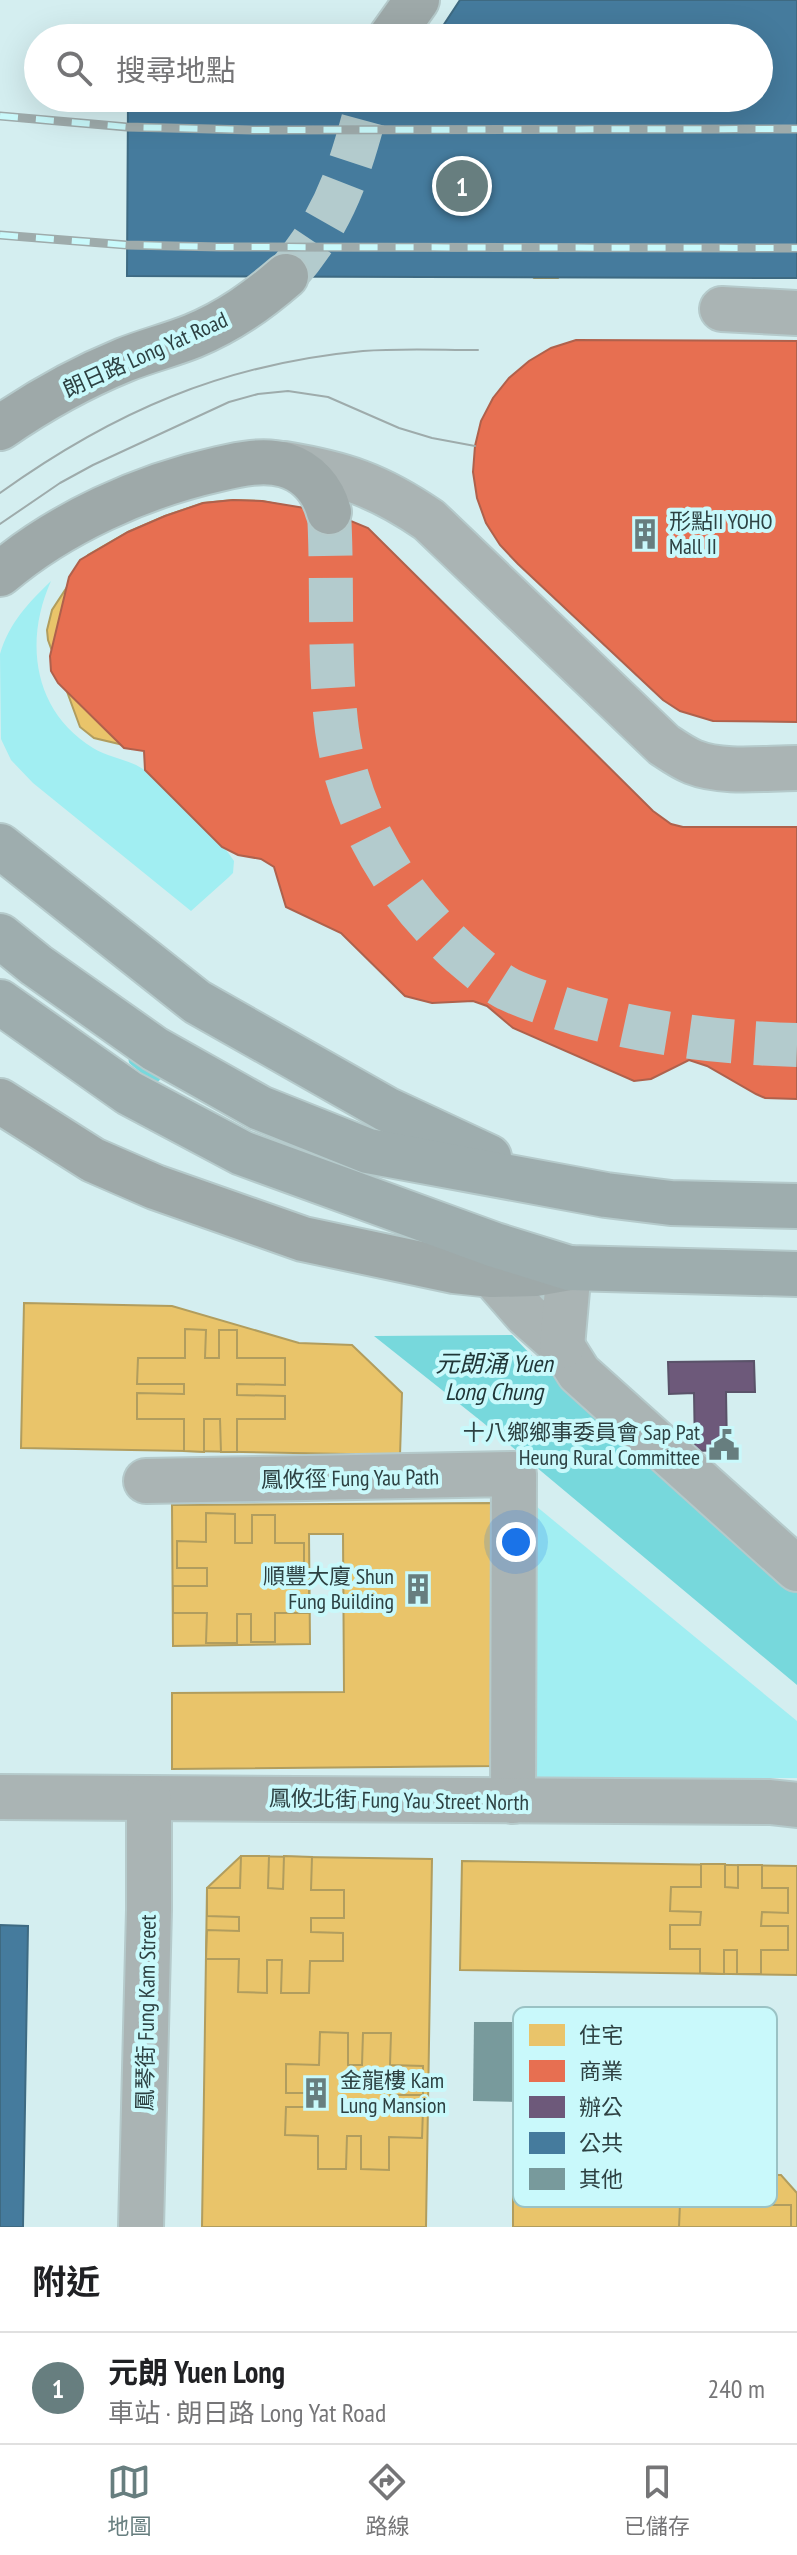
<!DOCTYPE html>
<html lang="zh-TW">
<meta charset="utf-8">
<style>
:root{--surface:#fff;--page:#f6f6f6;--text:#202124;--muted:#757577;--line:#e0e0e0;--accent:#677e7f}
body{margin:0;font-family:"PT Sans Narrow","Noto Sans TC",sans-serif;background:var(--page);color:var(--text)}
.you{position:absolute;left:516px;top:1542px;width:28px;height:28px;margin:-20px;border:6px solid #fff;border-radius:50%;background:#1a73e8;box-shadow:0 0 0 12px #1a73e833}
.badge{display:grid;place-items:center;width:52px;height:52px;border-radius:50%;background:var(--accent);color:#fff;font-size:26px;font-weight:700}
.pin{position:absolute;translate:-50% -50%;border:4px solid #fff;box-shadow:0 2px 8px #0006}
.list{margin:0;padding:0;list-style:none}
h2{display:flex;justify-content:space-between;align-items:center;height:104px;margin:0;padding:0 32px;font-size:34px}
h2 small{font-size:26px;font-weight:400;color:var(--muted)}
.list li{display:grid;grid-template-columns:52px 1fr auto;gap:24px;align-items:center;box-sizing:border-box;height:112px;padding:0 32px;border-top:2px solid var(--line)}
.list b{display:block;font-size:30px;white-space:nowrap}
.list p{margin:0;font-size:26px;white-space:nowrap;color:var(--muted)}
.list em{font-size:26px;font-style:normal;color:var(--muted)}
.icon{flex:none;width:44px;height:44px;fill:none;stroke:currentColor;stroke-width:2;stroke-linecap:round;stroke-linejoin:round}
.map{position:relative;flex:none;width:797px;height:2227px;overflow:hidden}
.search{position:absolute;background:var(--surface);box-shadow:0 8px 32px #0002;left:24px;right:24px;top:24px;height:88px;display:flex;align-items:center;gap:20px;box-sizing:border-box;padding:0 28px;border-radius:44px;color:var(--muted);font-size:30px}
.sheet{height:216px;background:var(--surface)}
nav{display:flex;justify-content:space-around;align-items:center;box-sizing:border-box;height:112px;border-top:2px solid var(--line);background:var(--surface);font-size:22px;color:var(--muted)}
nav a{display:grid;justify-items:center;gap:4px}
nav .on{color:var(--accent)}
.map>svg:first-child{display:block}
.green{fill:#a1eef2}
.water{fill:#77d8dc}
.homes{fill:#e9c46a;stroke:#b19d5e;stroke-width:2}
.shops{fill:#e76f51;stroke:#af614c;stroke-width:2}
.offices{fill:#6d597a;stroke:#5a5269;stroke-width:2}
.public{fill:#457b9d;stroke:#3e6a82;stroke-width:2}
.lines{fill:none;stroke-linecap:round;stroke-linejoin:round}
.stream{stroke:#77d8dc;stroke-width:11}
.building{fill:#789a9c}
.secondary-tunnel{stroke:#b3cbcd;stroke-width:44;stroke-dasharray:44 22;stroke-linecap:butt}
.street-casing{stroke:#b5cacb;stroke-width:48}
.secondary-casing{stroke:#b5cacb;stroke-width:48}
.primary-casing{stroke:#b5cacb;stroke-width:48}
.street{stroke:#aab4b4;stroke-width:44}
.secondary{stroke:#9ea9a9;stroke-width:44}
.primary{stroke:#9eadae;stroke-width:44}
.tram{stroke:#9eabab;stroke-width:2}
.rail-casing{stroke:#9eabab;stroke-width:9}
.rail{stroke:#c9f9fb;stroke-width:6;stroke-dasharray:18;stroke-linecap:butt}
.labels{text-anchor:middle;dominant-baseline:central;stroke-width:8;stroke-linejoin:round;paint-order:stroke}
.street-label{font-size:22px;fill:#2d4142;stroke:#c9f9fb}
.poi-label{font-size:22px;fill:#2d4142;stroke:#c9f9fb;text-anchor:start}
.water-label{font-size:24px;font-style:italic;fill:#213738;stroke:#c9f9fb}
.key{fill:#c9f9fb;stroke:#9ac2c4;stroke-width:2}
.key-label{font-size:22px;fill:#2d4142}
</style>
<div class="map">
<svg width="797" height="2227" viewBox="0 0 797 2227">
<rect width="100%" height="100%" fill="#d4eef0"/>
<!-- green -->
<g class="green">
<path d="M51,581C24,641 33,711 93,748C109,758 128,759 143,769C156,778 167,792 178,803C196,821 220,839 234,861L233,873L229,877L191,911L33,783L11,760L1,739L0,654C9,623 29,602 51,581Z"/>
<path d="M525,1497L797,1721V1778H528Z"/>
</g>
<!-- water -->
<path class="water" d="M512,1335L533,1357L797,1592V1685L481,1421L374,1336Z"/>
<!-- homes -->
<g class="homes">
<path d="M590,98L690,99L691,217L633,276L603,277L595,269H566L558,278H534L498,242L497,218L533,182V108L581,107Z"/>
<path d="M607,101H618V107H682V142H687V151L677,154V164H682L683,183H687L688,194H683V205H677V225H664V240H647V246H635V249H616V255L595,252V247H578V250H573V256H554V247H515V243H504V221H518V209L555,212V197H568V188H577V178H572V171H577L574,155L546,153V146H537V123H574L577,111H594V117H608Z"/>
<path d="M775,383L797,384V419H764V395H774Z"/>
<path d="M754,429L797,430V461L763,460V450H754Z"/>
<path d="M233,500L262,501L347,518L315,577L364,690L428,725L434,732H440L477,783L533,799L537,804L538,899H544V932L382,931L370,919L348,873L253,821L237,785L206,752L197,757L178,758L94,738L80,727L48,640L47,630L52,610L88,555L128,532L165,516L203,503Z"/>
<path d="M667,542L700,543V585H707V543H740V585L772,586L771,597H782L781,621L738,620V632H791V653H782L781,663L737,662V702L705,701L706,660H698V701H667V661H623V651H614V630H667L668,620L624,619V595H634V584H667Z"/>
<path d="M490,765L523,766L583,828L582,858L623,900V922L554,988L452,985L396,928L397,904L428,874L429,824Z"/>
<path d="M500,766L513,778L517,775L525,783L528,780L541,794L546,789L563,807L558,811L571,825L568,828L576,837L561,850L554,842L550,845L542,836L540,854L551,866L559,859L573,874L577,870L585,878L573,889L580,896L576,900L581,906L593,895L596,898L606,890L622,906L598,932L600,935L593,941L598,946L590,953L581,944L570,954L565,949L530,980L516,964L523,952L519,948L530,937L527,934L532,929L523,920L527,917L523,913V907H517V896H503V906H497V912L493,916L496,919L485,929L502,947L494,954L500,960L497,962L501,967L486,981L453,949L446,955L437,945L429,952L422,945L427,940L420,933L423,930L397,904L403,897L400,895L407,888L410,891L413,888L422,898L425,895L423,892L439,873L435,868L444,859L448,864L453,859L465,871V857L469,853H481V841L475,840L472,843L466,838L455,847L452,843L445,851L431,837L439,829L436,826L450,813L445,808L463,791L468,796Z"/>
<path d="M24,1303L172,1306L299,1343L352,1345L402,1393L400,1455L21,1448Z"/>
<path d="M185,1329L206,1330L205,1358H219V1330H237V1358H285V1385L237,1384V1395L285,1396V1419H237V1452H221L220,1419H204V1452L184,1451V1419H137V1393L184,1394V1384H137L138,1358H185Z"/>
<path d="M493,1503L495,1766L172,1769V1693L344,1692L343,1534H309L310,1644L173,1646L172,1505Z"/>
<path d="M206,1513L235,1514V1543H252V1515H275V1543H304V1566H276L275,1586H309V1613H275V1642H251V1614H237V1643H206L207,1613H173V1586H207V1568H177V1541L206,1542Z"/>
<path d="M241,1856L432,1859L426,2227H202L207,1888Z"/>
<path d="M241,1856H269L268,1888L283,1889L284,1856L312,1857L311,1890H344V1918H311V1932L343,1933V1961H310L309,1993H281L282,1960H267V1993L238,1992L239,1959H206L207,1930L239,1931V1917L207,1916V1888H240Z"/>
<path d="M462,1861L797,1866V1975L460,1970Z"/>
<path d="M701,1864H725V1887L738,1888V1865H762V1888H788V1913L762,1912L761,1926H788V1950H761V1974H737V1950H724V1974L700,1973V1949H670V1925H700L701,1912L670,1911L671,1887H701Z"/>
<path d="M320,2032L348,2033V2065H362L363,2033H391L390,2065L423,2066V2095H390V2108L423,2109L422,2138L389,2137V2170L361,2169V2136H347L346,2169H318V2136L285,2135L286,2107H319V2093H286V2064L319,2065Z"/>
<path d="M530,2172L781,2175L797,2193V2227H513V2182Z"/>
<path d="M705,2179H731V2205H740V2179H765V2205H791V2227H679L680,2204H705Z"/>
</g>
<!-- shops -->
<g class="shops">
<path d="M576,340L797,341V722L713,721L680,711L663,700L518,564L500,545L486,523L477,498L473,472L475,446L481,421L493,398L509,378L529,361L551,348Z"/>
<path d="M233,500L262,501L329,512L368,528L653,811L671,824L683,827H797V1099L765,1098L756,1094L707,1066L689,1060L651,1079L634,1081L513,1028L487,1006L473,1001L432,1003L405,996L341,933L286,907L274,867L261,859L238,855L222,847L145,770L144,751L124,748L58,683L51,671L50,656L69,577L80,560L128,532L165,516L203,503Z"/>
</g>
<!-- offices -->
<path class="offices" d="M754,1361L755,1392H726L727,1450L695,1451L694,1393L669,1394L668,1362Z"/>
<!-- public -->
<g class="public">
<path d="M460,0H797V278L127,276L128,98H759V38H435Z"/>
<path d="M0,1925L28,1926L23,2227H0Z"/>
</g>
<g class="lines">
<!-- stream -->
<path class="stream" d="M134,1060L155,1077"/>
</g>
<!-- building -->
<path class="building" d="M474,2022H522V2102L473,2101Z"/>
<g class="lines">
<!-- secondary-tunnel -->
<g class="secondary-tunnel">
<path d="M286,276C336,219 350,170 369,98"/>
<path d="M329,512C333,584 328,658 337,730C349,817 395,894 460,953C474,965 491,980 508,989C529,999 554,1006 576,1013C649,1034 722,1043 797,1045"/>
</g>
<defs>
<g id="street">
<path d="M722,309L797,313"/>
<path d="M284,464C344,474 378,485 429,520L664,745C673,751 683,758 693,762C723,774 765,768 797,768"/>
<path d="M492,1275L526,1314L562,1346L579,1373L797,1569"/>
<path d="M562,1346L569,1268"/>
<path d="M146,1481L514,1474L513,1801"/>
<path d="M0,1797L770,1802L797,1805"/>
<path d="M141,2227L149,1910V1799"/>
</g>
<g id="secondary">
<path d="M390,38L417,0"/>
<path d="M0,428C39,401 80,378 124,360C146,351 171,345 193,336C229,321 257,301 286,276"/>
<path d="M0,574C60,523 142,486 219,469C240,464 264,459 285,465C308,472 323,490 329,512"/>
<path d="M0,1101L93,1160L155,1187L303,1239L454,1271L492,1275L535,1274L569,1268"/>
</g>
<g id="primary">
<path d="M0,846L197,1002L386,1109L489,1157"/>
<path d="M0,936L36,965L155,1049L260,1108L368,1151L606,1195L671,1203L797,1206"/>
<path d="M0,1002L129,1093L242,1153L495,1245L569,1268L797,1274"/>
</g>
</defs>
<!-- street casing -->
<use href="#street" class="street-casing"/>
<!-- secondary casing -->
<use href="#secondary" class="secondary-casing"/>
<!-- primary casing -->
<use href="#primary" class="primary-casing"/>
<!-- street -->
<use href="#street" class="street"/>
<!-- secondary -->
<use href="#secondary" class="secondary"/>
<!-- primary -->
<use href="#primary" class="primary"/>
<!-- tram -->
<g class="tram">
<path d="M0,493C113,412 223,364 363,351C401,348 440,350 478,350"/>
<path d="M0,524L60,483L93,465L229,402L258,394L288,391L328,397L399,428L432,438L475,446"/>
</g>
<defs>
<g id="rail">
<path d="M0,116L127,127L252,130L797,129"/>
<path d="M0,235L127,245L220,247L797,248"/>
</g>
</defs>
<!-- rail casing -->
<use href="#rail" class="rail-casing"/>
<!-- rail -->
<use href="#rail" class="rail"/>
</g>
<!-- icons -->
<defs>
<symbol id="building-bare" viewBox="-9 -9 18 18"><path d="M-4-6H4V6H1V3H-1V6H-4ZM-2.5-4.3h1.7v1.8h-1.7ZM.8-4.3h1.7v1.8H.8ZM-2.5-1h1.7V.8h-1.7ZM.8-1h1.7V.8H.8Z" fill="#677e7f" stroke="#c9f9fb" stroke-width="2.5" paint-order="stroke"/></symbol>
<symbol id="civic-bare" viewBox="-9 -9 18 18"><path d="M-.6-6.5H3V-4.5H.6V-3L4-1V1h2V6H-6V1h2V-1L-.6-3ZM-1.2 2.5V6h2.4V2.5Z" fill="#677e7f" stroke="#c9f9fb" stroke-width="2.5" paint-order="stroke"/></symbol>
</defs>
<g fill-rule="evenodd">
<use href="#building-bare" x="623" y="512" width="44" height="44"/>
<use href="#civic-bare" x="702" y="1423" width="44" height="44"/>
<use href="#building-bare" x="396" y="1567" width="44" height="44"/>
<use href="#building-bare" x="294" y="2071" width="44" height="44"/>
</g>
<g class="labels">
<!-- street labels -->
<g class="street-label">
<text transform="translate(145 354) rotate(-24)">朗日路 Long Yat Road</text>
<text transform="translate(350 1478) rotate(-1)">鳳攸徑 Fung Yau Path</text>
<text transform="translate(399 1800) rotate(1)">鳳攸北街 Fung Yau Street North</text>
<text transform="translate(146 2013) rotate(-89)">鳳琴街 Fung Kam Street</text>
</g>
<!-- poi labels -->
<g class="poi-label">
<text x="669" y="521">形點II YOHO<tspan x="669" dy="25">Mall II</tspan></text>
<text x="700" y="1432" text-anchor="end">十八鄉鄉事委員會 Sap Pat<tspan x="700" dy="25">Heung Rural Committee</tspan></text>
<text x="394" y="1576" text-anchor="end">順豐大廈 Shun<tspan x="394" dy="25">Fung Building</tspan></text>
<text x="340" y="2080">金龍樓 Kam<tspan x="340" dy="25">Lung Mansion</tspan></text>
</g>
<!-- water labels -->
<g class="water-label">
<text x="494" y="1363">元朗涌 Yuen<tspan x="494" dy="28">Long Chung</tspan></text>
</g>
</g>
<!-- legend -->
<rect x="513" y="2007" width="264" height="200" rx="12" class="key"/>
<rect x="529" y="2024" width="36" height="22" fill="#e9c46a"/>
<rect x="529" y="2060" width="36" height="22" fill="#e76f51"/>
<rect x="529" y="2096" width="36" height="22" fill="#6d597a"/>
<rect x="529" y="2132" width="36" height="22" fill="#457b9d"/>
<rect x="529" y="2168" width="36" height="22" fill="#789a9c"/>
<g class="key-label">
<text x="579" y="2043">住宅</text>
<text x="579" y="2079">商業</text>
<text x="579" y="2115">辦公</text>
<text x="579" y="2151">公共</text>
<text x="579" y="2187">其他</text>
</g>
</svg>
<div class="you"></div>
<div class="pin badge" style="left:462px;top:186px">1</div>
<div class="search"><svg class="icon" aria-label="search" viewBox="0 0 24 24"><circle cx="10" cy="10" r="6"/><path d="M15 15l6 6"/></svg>搜尋地點</div>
</div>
<section class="sheet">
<h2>附近<small></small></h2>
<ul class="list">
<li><span class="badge">1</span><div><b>元朗 Yuen Long</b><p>車站 · 朗日路 Long Yat Road</p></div><em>240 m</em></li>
</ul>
</section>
<nav>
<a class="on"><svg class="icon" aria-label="map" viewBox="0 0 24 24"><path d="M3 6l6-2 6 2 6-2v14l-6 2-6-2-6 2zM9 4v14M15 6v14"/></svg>地圖</a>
<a><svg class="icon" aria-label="directions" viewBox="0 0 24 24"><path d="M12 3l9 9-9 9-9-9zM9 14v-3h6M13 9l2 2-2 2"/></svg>路線</a>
<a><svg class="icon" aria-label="saved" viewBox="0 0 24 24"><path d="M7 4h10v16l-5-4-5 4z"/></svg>已儲存</a>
</nav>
